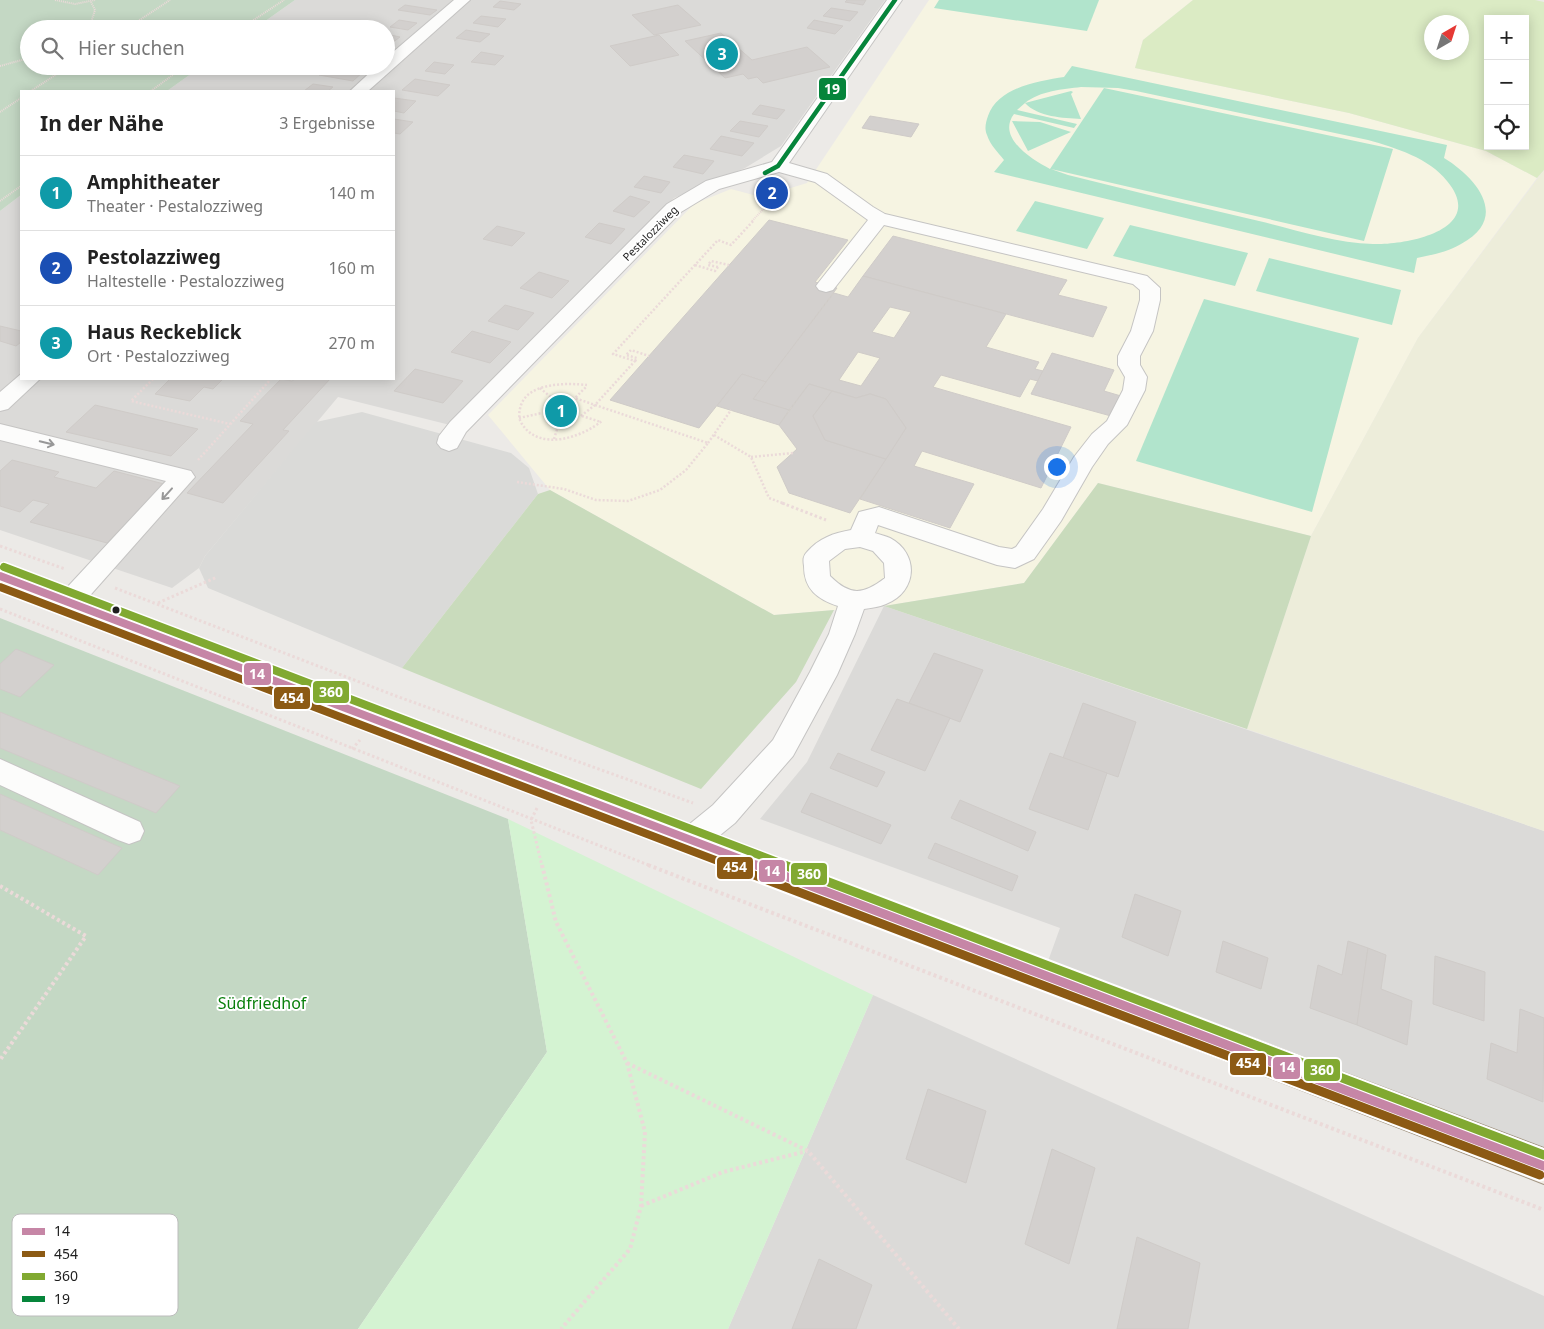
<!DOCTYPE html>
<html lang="de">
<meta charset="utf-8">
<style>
:root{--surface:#fff;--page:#f2f2f2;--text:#222;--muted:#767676;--line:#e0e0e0;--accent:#1a73e8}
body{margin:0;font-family:"Noto Sans",sans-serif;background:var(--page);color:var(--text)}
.controls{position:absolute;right:15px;top:15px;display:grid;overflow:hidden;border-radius:0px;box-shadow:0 2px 12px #0003}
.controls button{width:45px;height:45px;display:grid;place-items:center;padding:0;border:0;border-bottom:1px solid var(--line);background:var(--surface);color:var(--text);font:25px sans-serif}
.compass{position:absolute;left:1424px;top:15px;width:45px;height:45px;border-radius:50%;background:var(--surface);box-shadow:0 2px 12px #0003;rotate:39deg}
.you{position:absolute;left:1056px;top:466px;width:18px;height:18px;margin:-12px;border:4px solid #fff;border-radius:50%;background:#1a73e8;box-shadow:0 0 0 8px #1a73e833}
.badge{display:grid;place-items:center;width:32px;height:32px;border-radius:50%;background:var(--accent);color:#fff;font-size:16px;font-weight:700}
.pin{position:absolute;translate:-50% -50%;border:2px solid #fff;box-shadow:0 1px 5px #0006}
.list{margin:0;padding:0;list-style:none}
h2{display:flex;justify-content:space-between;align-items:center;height:65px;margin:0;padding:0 20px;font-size:21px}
h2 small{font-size:16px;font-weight:400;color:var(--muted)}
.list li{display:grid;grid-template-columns:32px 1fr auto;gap:15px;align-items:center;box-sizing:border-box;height:75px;padding:0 20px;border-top:1px solid var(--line)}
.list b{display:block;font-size:19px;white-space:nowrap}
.list p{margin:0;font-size:16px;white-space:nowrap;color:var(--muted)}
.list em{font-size:16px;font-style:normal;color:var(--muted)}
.icon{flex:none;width:28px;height:28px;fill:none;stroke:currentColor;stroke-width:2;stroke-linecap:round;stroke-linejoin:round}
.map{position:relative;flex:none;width:1544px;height:1329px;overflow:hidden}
.search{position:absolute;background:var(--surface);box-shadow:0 2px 12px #0003;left:20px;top:20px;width:375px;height:55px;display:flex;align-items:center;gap:12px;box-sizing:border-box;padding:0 18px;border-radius:28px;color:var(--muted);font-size:19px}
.panel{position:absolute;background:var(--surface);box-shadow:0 2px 12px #0003;left:20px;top:90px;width:375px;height:290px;border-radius:0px}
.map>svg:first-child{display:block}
.residential{fill:#dbdad8}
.education{fill:#f6f4e2}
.religious{fill:#dadad8}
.farmland{fill:#ededda}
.grass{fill:#dbebc4;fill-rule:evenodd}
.forest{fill:#c9dbbc}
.cemetery{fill:#c4d8c4}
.park{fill:#d4f3d2}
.pitch{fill:#b1e4cc;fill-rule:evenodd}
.building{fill:#d3d0ce;stroke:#cfcbc8;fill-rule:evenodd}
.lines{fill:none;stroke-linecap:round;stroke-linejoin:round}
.minor-casing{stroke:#c5c4c3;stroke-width:2}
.major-casing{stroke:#a39683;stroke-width:2}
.path-far3{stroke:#ebdad9;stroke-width:2;stroke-dasharray:1 1;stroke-linecap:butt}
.path-far2{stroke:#ebdad9;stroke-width:2.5;stroke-dasharray:2 2;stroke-linecap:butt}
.path-far1{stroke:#ebdad9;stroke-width:3;stroke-dasharray:2.5 2.5;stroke-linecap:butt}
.path{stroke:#ebdad9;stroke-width:4;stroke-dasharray:3 3;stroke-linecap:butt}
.minor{fill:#fcfcfb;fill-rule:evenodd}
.major{fill:#f1ebe4;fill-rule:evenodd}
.bus-1-far1-casing{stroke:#fff;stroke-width:11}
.bus-1-casing{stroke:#fff;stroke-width:13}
.bus-2-far1-casing{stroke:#fff;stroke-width:11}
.bus-2-casing{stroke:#fff;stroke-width:13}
.bus-3-far1-casing{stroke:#fff;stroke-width:11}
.bus-3-casing{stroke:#fff;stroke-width:13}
.bus-4-casing{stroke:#fff;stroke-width:7}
.bus-1-far1{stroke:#c686a6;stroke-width:8}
.bus-1{stroke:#c686a6;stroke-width:9}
.bus-2-far1{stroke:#8c5a14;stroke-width:8}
.bus-2{stroke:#8c5a14;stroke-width:9}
.bus-3-far1{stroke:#81a931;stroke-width:8}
.bus-3{stroke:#81a931;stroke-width:9}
.bus-4{stroke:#06853b;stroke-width:4.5}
.oneway{stroke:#989898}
.bus-dot{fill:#1e1e1e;stroke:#fff;stroke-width:2}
.labels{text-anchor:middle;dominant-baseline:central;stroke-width:4;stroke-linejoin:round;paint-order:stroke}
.far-street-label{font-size:11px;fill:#1e1e1e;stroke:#fff}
.near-park-label{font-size:16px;fill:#097f0b;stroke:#fff}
.key{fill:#fff;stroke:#bcbcbc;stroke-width:1}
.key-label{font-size:14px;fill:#1e1e1e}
.line-badge{stroke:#fff;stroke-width:2}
.badge-label{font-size:14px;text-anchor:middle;font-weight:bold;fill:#fff}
</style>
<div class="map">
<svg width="1544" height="1329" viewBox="0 0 1544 1329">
<rect width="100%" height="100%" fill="#eceae7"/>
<!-- residential -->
<g class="residential">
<path d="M295,0H885L781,146L745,168L674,198L450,425L338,397L205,556L199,568L172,588L0,530V211L21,195V379H394V91H167L202,66H386V29H254Z"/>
<path d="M884,606L1544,831V1166L1043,975L1060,928L760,819L807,762Z"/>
<path d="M873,995L1544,1296V1329H728Z"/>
</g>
<!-- education -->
<path class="education" d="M929,0H1193L1143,40L1135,68L1349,113L1486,151L1537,178L1418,338L1311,536L1098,483L1024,583L884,606L774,615L550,490L488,415L694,204L731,189L761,197L807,183Z"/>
<!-- religious -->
<path class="religious" d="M362,412L511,453L529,468L538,494L402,668L208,588L199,568L205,556L316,422Z"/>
<!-- farmland -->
<path class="farmland" d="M1544,170V831L1247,729L1311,536L1418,338Z"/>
<!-- grass -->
<path class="grass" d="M1193,0H1535L1544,2V170L1537,178L1486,151L1349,113L1135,68L1143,40ZM1488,19H1525V146H1488ZM1432,22H1462V52H1432Z"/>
<!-- forest -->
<g class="forest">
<path d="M1098,483L1311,536L1247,729L884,606L1024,583Z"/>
<path d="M550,490L774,615L834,610L796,682L701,789L402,668L538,494Z"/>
</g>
<!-- cemetery -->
<g class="cemetery">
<path d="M0,0H295L254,29H29V66H202L167,91H21V195L0,211Z"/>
<path d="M0,618L508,819L547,1052L358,1329H0Z"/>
</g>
<!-- park -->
<path class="park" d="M508,819L873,995L728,1329H358L547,1052Z"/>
<!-- pitch -->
<g class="pitch">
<path d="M939,0H1099L1087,31L934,8Z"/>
<path d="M1072,66L1447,145L1444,158C1477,178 1510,218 1461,244C1447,252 1432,255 1417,258L1414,273L994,172L1004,160C998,152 990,145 987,135C984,128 986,122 988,116C998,87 1039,81 1064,77ZM1081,87L1118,88L1136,91L1368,140C1396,148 1429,158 1447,181C1488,230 1406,245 1373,244C1335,243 1296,230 1259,221C1195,206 1131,191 1068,175L1051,169L1364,241L1393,149L1104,88L1050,169C1033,160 996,138 1014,114L1074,128L1077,124L1017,110L1025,103C1038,117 1063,118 1081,119L1071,94L1073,92L1071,91L1025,103C1040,91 1063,89 1081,87Z"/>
<path d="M1012,121L1040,122L1071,132L1028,151Z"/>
<path d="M1035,201L1104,218L1087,249L1016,231Z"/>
<path d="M1130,225L1248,253L1235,286L1113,256Z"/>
<path d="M1269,258L1401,290L1392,325L1256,291Z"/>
<path d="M1204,299L1359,338L1312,512L1136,461Z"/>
</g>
<!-- building -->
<g class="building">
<path d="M847,0H866L863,5L845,2Z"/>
<path d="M500,1L521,4L514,10L493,7Z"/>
<path d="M405,5L437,10L430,15L398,10Z"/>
<path d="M678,5L701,25L654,35L632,15Z"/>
<path d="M831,8L858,12L850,21L823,16Z"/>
<path d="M481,16L506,19L498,27L473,23Z"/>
<path d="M399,20L417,23L408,30L390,27Z"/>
<path d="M814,20L843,26L835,34L807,28Z"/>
<path d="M466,30L490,34L480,42L456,38Z"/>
<path d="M721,33L752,60L807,47L830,67L763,83L757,77L748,79L743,74L725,78L685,41Z"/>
<path d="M386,34L400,37L388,46H386Z"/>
<path d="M659,35L679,55L630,66L610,46Z"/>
<path d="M481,52L504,56L495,65L471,62Z"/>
<path d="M434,62L454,65L445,74L425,71Z"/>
<path d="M330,66H342L365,70L353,81L319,75Z"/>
<path d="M415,79L450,85L438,96L402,90Z"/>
<path d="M313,84L333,87L328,91H304Z"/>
<path d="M394,98L416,101L404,113L394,111Z"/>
<path d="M760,105L785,110L777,119L752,114Z"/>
<path d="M870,116L919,124L911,137L862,128Z"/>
<path d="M394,119L413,122L400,134L394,133Z"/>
<path d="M740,121L768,126L759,137L730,131Z"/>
<path d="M721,136L754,143L742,156L710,149Z"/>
<path d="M684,155L714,161L703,174L673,167Z"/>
<path d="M644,176L670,182L661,193L634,187Z"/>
<path d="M630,196L650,202L634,217L613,211Z"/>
<path d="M769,220L848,240L815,282L837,288L766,382L742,374L699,428L610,400Z"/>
<path d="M599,223L625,229L611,244L585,237Z"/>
<path d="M497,226L525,233L512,246L483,239Z"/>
<path d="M893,236L1067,280L1058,295L1107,307L1093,337L863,276Z"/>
<path d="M539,272L569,281L552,298L520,288Z"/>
<path d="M863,276L1006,314L986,347L1039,362L1035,369L1043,371L1038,381L1030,379L1020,397L941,375L933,387L1071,427L1041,488L922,451L914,466L974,484L950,528L860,499L906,428L886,399L870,394L856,398L809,384L789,410L753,399L834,293L848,297ZM890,307L911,312L894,338L872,332ZM858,352L880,358L861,386L839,380Z"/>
<path d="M505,305L534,313L518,330L488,321Z"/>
<path d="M0,326L21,331V342L16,346L0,341Z"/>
<path d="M472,331L511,342L490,363L451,352Z"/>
<path d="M1052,353L1114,370L1104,391L1121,396L1111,416L1031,394Z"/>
<path d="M415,369L463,381L443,403L394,391Z"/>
<path d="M742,374L766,382L753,399L789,410L779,425L717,406Z"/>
<path d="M170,379H223L213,389L204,387L190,401L155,394Z"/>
<path d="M281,379L292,381L295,379H330L283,430L289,431L223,503L187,493L253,424L240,421Z"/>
<path d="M809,384L832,391L813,416L825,440L886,459L850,513L789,493L777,467L797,449L779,425Z"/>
<path d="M832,391L856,398L870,394L886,399L906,428L886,459L825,440L813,416Z"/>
<path d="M95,405L198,429L171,456L66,432Z"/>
<path d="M12,460L59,472L54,477L96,488L114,471L164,484L107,543L30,522L49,504L33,500L20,512L0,506V471Z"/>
<path d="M16,649L54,665L20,697L0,689V664Z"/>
<path d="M934,653L983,670L960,722L909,703Z"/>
<path d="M897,699L950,718L925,771L871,750Z"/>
<path d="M1083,703L1136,722L1118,777L1063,758Z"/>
<path d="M0,712L180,786L156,813L0,748Z"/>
<path d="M838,753L885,772L877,787L830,768Z"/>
<path d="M1050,753L1107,773L1088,830L1029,809Z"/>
<path d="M811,793L891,825L881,844L801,812Z"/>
<path d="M0,794L122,848L98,875L0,830Z"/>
<path d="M960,800L1036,832L1028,851L951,818Z"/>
<path d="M935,843L1018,876L1012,891L928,858Z"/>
<path d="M1135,894L1181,911L1168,956L1122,937Z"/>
<path d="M1223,941L1268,958L1261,989L1216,972Z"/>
<path d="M1348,941L1368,948L1357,1025L1310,1008L1318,965L1342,975Z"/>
<path d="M1368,948L1386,955L1381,989L1412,1001L1407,1045L1357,1025Z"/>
<path d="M1435,956L1485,972L1484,1021L1433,1004Z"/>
<path d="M1520,1009L1544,1018L1543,1102L1487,1079L1491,1043L1517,1053Z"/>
<path d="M928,1089L986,1111L966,1183L906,1159Z"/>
<path d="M1052,1149L1095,1168L1069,1264L1025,1244Z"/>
<path d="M1137,1237L1200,1263L1188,1329H1117Z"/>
<path d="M819,1259L872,1285L856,1329H792Z"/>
</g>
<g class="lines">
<defs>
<g id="minor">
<path d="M454,0H470L368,91H350L377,66H386V58Z"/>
<path d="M887,0H902L789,163L827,174L873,207L885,214L1147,276L1160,288V300L1153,331L1140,356V365L1147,377L1145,390L1127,425L1108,444L1092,467L1061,521L1034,559L1015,568L997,565L878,525L875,533C880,535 886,536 890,538C920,554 917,592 886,604C879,607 871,608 864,609L855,634L837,675L793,756L735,823L703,849L692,853L681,849L677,840L681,831L713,805L773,740L810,672L829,634L838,606C817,599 804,589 804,566C803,560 803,556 807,552C819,538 834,533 851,530L859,512L879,507L999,547L1012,549L1016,547L1043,509L1074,457L1092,434L1107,421L1123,390L1125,377L1118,365V356L1131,331L1140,300V290L1133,284L884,225L833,290L826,292L819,290L816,286L819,282L868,220L815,182L779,172L719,189L681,212L466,432L457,448L449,451L441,448L437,443L439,436L450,422L667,204L706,181L772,162ZM860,547L873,551L884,563L885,578C863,595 850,596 830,576L829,561L845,549Z"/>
<path d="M21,374V379H40L8,409L0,411V392Z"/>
<path d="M0,424L183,469L191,471L195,477L78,609L69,612L60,609L56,602L60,595L166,481L0,440Z"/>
<path d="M0,759L140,822L144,831L140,840L129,844L118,840L0,785Z"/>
</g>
<path id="major" d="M0,567L1544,1148V1184L0,586Z"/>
</defs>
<!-- minor casing -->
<use href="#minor" class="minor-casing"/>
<!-- major casing -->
<use href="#major" class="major-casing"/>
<!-- path-far3 -->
<g class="path-far3">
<path d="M55,0L75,4L95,0"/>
<path d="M91,28L104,29"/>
<path d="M89,29L95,10L91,2"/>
<path d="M126,29L170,0"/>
<path d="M240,29L284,0"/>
<path d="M0,66L29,58"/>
<path d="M31,91L69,66"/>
<path d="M151,91L185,66"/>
<path d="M0,112L21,98"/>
<path d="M0,201L21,186"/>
<path d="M752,221L773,199L770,190"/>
</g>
<!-- path-far2 -->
<g class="path-far2">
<path d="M695,265L715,271L718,267"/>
<path d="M718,267L708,265L711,261L729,265"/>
<path d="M635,361L637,358L626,355L631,350L649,356"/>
<path d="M153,379L131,401L230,424"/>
<path d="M587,385C568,383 529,382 521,405C519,411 518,419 522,424C540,452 582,437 602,421"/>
<path d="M540,388L553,399"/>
<path d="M581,416L595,405L575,398L587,386"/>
<path d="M582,416L601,422"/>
<path d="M519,418L542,413"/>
<path d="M714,435L751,457L769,498L785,504"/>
<path d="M554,439L559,423"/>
<path d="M708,443L731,410"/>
<path d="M751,457L793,453"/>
<path d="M198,460L271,379"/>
<path d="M517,482L564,489L596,500L628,501L660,490L686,470L708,443L595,405L635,361L613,354L718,240L731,245L754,220"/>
</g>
<!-- path-far1 -->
<g class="path-far1">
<path d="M782,503L826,520"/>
<path d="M0,546L65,569"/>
<path d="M115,588L396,696L693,803"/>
<path d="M158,603L217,577"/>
<path d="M0,609L651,866"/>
<path d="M352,749L360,740"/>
<path d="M537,808L531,820L542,866"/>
</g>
<!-- path -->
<g class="path">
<path d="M542,865L556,922L627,1063L645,1132L641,1206L630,1249L561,1329"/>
<path d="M648,865L1544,1210"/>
<path d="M0,886L86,936L0,1060"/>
<path d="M627,1063L808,1151L959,1329"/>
<path d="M641,1206L723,1172L807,1151"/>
</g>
<!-- minor -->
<use href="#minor" class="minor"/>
<!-- major -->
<use href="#major" class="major"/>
<defs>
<path id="bus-1-far1" d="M0,576L759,866"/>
<path id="bus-1" d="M756,865L1544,1166"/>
<path id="bus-2-far1" d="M0,587L731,866"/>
<path id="bus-2" d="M728,865L1540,1175"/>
<path id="bus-3-far1" d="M4,567L788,866"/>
<path id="bus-3" d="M784,865L1544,1155"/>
<path id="bus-4" d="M765,173L778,166L895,0"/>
</defs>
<!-- bus-1-far1 casing -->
<use href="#bus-1-far1" class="bus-1-far1-casing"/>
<!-- bus-1 casing -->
<use href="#bus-1" class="bus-1-casing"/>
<!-- bus-2-far1 casing -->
<use href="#bus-2-far1" class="bus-2-far1-casing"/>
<!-- bus-2 casing -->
<use href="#bus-2" class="bus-2-casing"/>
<!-- bus-3-far1 casing -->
<use href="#bus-3-far1" class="bus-3-far1-casing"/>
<!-- bus-3 casing -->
<use href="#bus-3" class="bus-3-casing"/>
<!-- bus-4 casing -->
<use href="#bus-4" class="bus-4-casing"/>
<!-- bus-1-far1 -->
<use href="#bus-1-far1" class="bus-1-far1"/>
<!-- bus-1 -->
<use href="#bus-1" class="bus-1"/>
<!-- bus-2-far1 -->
<use href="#bus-2-far1" class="bus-2-far1"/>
<!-- bus-2 -->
<use href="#bus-2" class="bus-2"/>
<!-- bus-3-far1 -->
<use href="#bus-3-far1" class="bus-3-far1"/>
<!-- bus-3 -->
<use href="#bus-3" class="bus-3"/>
<!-- bus-4 -->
<use href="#bus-4" class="bus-4"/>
</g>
<!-- one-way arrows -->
<defs><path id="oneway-shaft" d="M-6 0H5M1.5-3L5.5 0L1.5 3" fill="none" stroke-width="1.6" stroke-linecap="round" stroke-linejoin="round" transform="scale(1.25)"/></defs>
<g class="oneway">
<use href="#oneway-shaft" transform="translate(47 443) rotate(14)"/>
<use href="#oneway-shaft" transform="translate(167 494) rotate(132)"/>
</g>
<!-- markers -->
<circle class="bus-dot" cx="116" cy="610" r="4.5"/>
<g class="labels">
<!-- far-street labels -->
<g class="far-street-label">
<text transform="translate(650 233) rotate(-45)">Pestalozziweg</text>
</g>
<!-- near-park labels -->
<g class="near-park-label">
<text x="262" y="1003">Südfriedhof</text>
</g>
</g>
<!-- legend -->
<rect x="12" y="1214" width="166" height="102" rx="8" class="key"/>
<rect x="22" y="1228" width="23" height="7" fill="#c686a6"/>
<rect x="22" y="1251" width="23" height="6" fill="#8c5a14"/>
<rect x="22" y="1273" width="23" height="7" fill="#81a931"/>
<rect x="22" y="1296" width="23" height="6" fill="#06853b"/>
<g class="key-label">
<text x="54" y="1236">14</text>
<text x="54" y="1259">454</text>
<text x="54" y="1281">360</text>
<text x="54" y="1304">19</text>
</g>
<g class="line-badge">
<rect x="818" y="77" width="29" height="24" rx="5" fill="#06853b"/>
<rect x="243" y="662" width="29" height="24" rx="5" fill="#c686a6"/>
<rect x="312" y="680" width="38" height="24" rx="5" fill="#81a931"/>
<rect x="273" y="686" width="38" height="24" rx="5" fill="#8c5a14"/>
<rect x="716" y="856" width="38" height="24" rx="5" fill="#8c5a14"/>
<rect x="758" y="859" width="28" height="24" rx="5" fill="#c686a6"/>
<rect x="790" y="862" width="38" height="24" rx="5" fill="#81a931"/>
<rect x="1229" y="1052" width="38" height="24" rx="5" fill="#8c5a14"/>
<rect x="1272" y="1056" width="29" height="24" rx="5" fill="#c686a6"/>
<rect x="1303" y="1058" width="38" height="24" rx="5" fill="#81a931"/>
</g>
<g class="badge-label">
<text x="832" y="94">19</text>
<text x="257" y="679">14</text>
<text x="331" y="697">360</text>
<text x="292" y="703">454</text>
<text x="735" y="872">454</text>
<text x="772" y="876">14</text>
<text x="809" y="879">360</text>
<text x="1248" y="1068">454</text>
<text x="1287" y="1072">14</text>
<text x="1322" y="1075">360</text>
</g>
</svg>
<div class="controls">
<button>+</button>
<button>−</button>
<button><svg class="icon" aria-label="locate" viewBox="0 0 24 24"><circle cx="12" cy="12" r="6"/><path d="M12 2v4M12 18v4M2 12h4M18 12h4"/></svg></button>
</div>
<svg class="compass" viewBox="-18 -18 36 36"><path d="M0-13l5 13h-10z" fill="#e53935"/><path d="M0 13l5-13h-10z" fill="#767676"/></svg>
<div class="you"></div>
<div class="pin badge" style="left:561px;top:411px;background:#0f9aa8">1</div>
<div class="pin badge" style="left:772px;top:193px;background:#1a4fb4">2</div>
<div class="pin badge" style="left:722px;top:54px;background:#0f9aa8">3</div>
<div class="search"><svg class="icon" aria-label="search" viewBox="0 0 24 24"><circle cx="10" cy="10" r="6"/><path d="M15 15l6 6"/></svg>Hier suchen</div>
<section class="panel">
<h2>In der Nähe<small>3 Ergebnisse</small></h2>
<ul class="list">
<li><span class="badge" style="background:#0f9aa8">1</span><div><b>Amphitheater</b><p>Theater · Pestalozziweg</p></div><em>140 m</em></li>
<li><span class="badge" style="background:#1a4fb4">2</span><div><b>Pestolazziweg</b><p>Haltestelle · Pestalozziweg</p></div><em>160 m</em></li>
<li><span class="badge" style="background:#0f9aa8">3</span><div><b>Haus Reckeblick</b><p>Ort · Pestalozziweg</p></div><em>270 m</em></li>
</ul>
</section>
</div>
